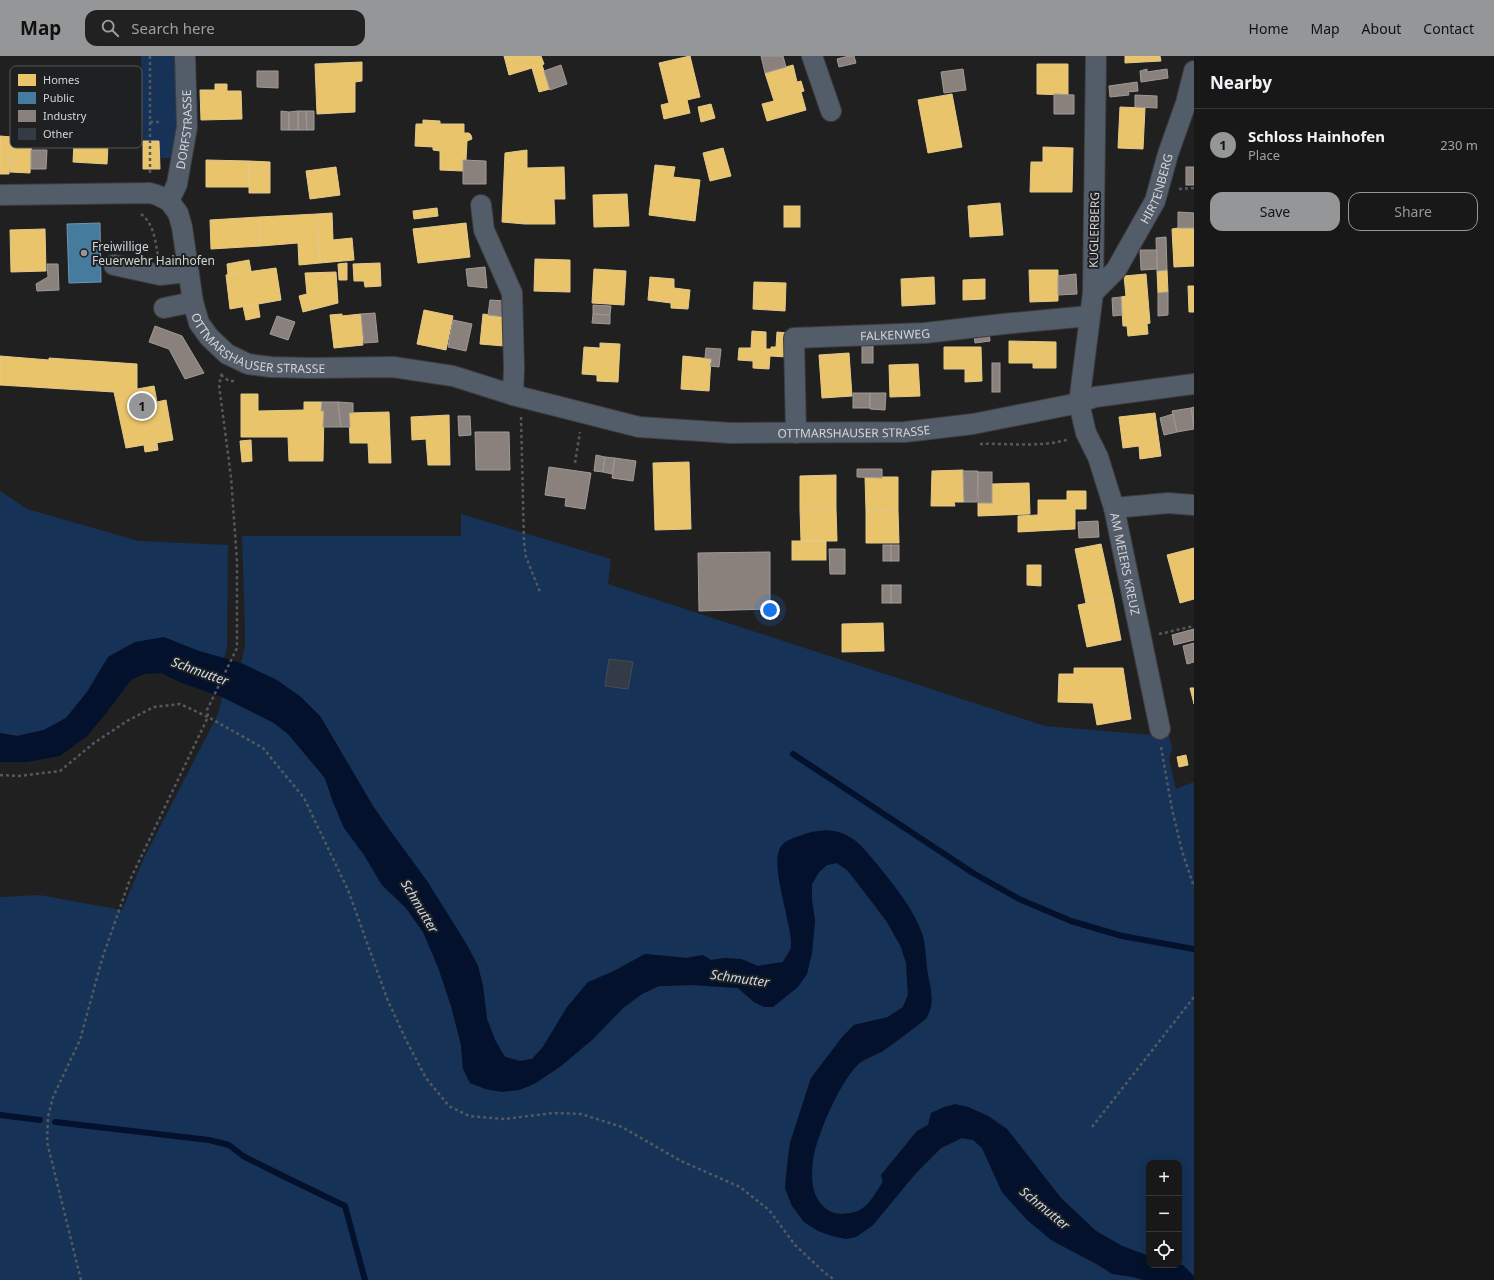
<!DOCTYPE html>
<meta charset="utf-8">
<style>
:root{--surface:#181819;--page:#212122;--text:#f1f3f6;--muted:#9fa0a2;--line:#363738;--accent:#959697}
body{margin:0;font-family:"Noto Sans",sans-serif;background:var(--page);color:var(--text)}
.controls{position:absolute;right:12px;bottom:12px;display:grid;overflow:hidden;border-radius:8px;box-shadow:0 2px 10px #0003}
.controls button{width:36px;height:36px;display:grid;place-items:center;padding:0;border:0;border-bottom:1px solid var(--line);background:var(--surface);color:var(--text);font:20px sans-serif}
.you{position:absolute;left:770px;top:554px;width:14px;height:14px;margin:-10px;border:3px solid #fff;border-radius:50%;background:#1a73e8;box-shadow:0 0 0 6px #1a73e833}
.badge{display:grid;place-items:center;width:26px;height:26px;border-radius:50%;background:var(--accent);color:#111;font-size:13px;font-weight:700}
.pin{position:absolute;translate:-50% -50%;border:2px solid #fff;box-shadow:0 1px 4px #0006}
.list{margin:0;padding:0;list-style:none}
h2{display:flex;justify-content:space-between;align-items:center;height:52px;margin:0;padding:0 16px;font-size:17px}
h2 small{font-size:13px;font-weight:400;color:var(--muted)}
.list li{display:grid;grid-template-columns:26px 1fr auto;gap:12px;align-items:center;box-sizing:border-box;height:72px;padding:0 16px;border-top:1px solid var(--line)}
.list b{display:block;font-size:15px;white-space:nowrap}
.list p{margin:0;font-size:13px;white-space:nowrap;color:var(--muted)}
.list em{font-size:13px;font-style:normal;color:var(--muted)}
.actions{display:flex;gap:8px;padding:12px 16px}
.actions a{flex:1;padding:9px 0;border:1px solid var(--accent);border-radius:12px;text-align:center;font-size:14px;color:var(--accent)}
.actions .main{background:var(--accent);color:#111}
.icon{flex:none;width:22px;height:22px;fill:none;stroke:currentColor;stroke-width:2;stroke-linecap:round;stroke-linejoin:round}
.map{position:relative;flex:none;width:1194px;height:1224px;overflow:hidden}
header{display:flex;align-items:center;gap:24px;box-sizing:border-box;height:56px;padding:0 20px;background:var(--accent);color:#111}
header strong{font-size:19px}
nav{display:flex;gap:22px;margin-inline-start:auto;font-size:14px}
.search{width:280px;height:36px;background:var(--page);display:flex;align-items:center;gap:10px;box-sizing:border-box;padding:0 14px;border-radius:12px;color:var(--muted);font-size:15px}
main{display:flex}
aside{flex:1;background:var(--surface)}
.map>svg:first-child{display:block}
.green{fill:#163257}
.water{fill:#03112c}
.homes{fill:#e9c46a;stroke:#e3c98b}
.public{fill:#457b9d;stroke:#7096ae}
.industry{fill:#8a817c;stroke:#a09a97}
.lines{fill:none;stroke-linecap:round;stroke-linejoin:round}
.stream{stroke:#03112c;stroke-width:6}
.building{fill:#333b46;stroke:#4b4b4c}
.minor-casing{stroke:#3d3d3e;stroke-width:22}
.path{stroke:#545960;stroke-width:2.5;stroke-dasharray:3 3;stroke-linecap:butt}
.minor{stroke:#535c69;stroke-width:20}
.poi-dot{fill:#959697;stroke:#1f2022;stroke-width:1.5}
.labels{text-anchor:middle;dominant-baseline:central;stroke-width:4;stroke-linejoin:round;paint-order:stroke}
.street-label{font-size:12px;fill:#d4d5d7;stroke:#1f2022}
.poi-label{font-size:12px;fill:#d4d5d7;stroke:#1f2022;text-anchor:start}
.water-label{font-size:13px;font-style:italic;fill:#d0ddef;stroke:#1f2022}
.key{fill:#1f2022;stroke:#555658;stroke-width:1}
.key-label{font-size:11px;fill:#d4d5d7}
</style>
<header>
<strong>Map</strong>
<div class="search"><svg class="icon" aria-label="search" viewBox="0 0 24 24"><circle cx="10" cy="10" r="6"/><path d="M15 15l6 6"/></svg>Search here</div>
<nav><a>Home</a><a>Map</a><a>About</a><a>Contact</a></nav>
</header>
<main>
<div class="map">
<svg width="1194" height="1224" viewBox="0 0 1194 1224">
<rect width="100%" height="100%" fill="#202021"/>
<!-- green -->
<g class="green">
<path d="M141,0H179L181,64L175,102H159V85H143Z"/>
<path d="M0,435L27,453L139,485L228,489L227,592L224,602L199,595L87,636L66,662L44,674L17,680L0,677Z"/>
<path d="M461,458L611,503L608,528L1045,670L1153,679L1168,676L1172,692L1169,703L1176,733L1194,726V1220L1183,1209L1179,1208V1107H1149V1200L1122,1190L1096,1175L1061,1142L1007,1073L988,1060L968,1051L917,1075L881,1119L883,1125C876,1136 870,1150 858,1155C855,1157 852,1157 849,1157C828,1160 814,1148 812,1127C811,1120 812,1110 813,1103C816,1082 837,1033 850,1016C859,1005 871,1002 883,995C898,985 912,973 927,962L926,907L923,881L826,773L786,858L791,879V892L783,906L758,910L741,903L725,902L711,904L703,899L686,902L645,898L636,903L614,915L567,951L543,991L532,1003L520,1005L505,1001L495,984L487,963L483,930L478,910L467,889L427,825L386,769L373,750L320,660L241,607L245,591V572L242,480H461Z"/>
<path d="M222,641L274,667L288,678L325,722L333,746L382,829L406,852L423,876L438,911L451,950L461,989L463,1013L519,1034L534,1028L561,1010L593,983L623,952L642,938L659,930L691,929L738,932L754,946L773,951L780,945L812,897L815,865L812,844V828L819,816L827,809L837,807L848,815L872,846L887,866L901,891L906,907L908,939L903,951L888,961L854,969L843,980L811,1022L790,1087L787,1106L785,1132L792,1150L872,1170L916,1117L941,1092L962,1082L973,1084L982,1092L1002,1136L1051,1184L1112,1217L1133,1221L1143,1224H0V841L39,839L122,854L143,804L218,658Z"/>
</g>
<!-- water -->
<path class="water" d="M164,581L199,595L241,607L277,624L301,641L320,660L373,750L386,769L427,825L467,889L478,910L483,930L487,963L495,984L505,1001L520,1005L532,1003L543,991L567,951L588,926L614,915L645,898L686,902L703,899L711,904L725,902L741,903L758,910L783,906C786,901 791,895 791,890C793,868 766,803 783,788C787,784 794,782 799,780C821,772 838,771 857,786C864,792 870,800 876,807C894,829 914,853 923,880C926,892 926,907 928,919C931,933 935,948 927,961C926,964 886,993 881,996C875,999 868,1001 862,1005C842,1020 816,1080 813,1104C811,1121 811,1139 824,1151C829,1156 836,1159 843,1158C848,1157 854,1157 858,1155C869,1150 876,1136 883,1126L881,1119L917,1075L928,1069L931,1057L944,1051L955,1048L968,1051L988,1060L1007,1073L1061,1142L1096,1175L1122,1190L1149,1200V1209H1183L1194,1220V1224H1143L1133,1221L1112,1218L1097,1208L1051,1184L1026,1163L1002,1136L982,1092L973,1084L962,1082L941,1092L916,1117L872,1170L856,1181L846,1183L832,1180L818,1175L804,1166L792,1150L785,1132L790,1087L811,1022L843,980L854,969L888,961L903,951L908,939L906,907L901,891L887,866L872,846L848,815L837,807L827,809L819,816L812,828V844L815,865L812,897L807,918L798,931L773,951H764L754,946L738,932L691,929L659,930L642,938L623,952L593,983L561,1010L534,1028L519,1034L502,1036L485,1033L470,1027L463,1013L461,989L451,950L438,911L423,876L406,852L382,829L364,799L344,772L333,746L325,722L288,678L274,667L222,641L182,627L161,617L144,618L131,624L107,656L87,680L60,700L27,706H0V677L17,680L44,674L66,662L87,636L108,601L135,586Z"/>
<!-- homes -->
<g class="homes">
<path d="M504,0H541L544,8L542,9L550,33L539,36L532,12L509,19Z"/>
<path d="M690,0L700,41L687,44L690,57L664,63L661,49L669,47L659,7Z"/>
<path d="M1125,0H1160L1161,5L1125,7Z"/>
<path d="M362,6V25L355,26V56L317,58L315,8Z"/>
<path d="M1037,8H1068V39L1037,38Z"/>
<path d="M793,9L797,26L801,25L804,35L801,36L806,54L767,65L762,48L774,45L765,17Z"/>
<path d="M215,28H227V35H241L242,63L201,64L200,34H215Z"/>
<path d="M952,38L962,91L928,97L918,44Z"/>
<path d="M711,48L715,62L701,66L698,51Z"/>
<path d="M1120,51L1145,52L1143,93L1118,92Z"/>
<path d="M423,64L440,65V68H464V77H469L471,79L472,83L467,85L466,104H463V115L440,114V95L433,94V91L415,90L416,68H423Z"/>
<path d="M75,67L109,69L107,108L73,106Z"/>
<path d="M12,79L32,80L30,117L10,116Z"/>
<path d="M0,80L12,81L9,118H0Z"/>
<path d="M143,85H159L160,113H143Z"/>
<path d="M1043,91L1073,92L1072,136H1030L1031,106H1043Z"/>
<path d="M723,92L731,120L710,125L703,97Z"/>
<path d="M527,94V112L564,111L565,143H554L555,168H525L502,166L505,97Z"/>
<path d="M206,104L249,105V131H206Z"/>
<path d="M249,105L270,106V137H249Z"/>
<path d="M655,109L675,111L673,121L700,124L695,165L649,159Z"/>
<path d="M336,111L340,139L310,143L306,115Z"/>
<path d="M627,138L629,170L594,171L593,139Z"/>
<path d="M1000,147L1003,179L970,181L968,150Z"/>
<rect x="784" y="150" width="16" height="21"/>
<path d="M437,152L438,160L414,163L413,155Z"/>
<path d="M332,157L333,184L352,182L354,204L320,207L317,158Z"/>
<path d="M317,158L320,207L299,209L298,187L261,190L259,161Z"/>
<path d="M259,161L261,190L211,193L210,164Z"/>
<path d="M466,167L470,201L418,207L413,173Z"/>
<path d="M1178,172H1194V210L1174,211L1172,173Z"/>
<path d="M45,173L46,215L11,216L10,174Z"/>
<path d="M535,203L570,204V236L534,235Z"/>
<path d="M249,204L251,215L228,219L227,208Z"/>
<path d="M347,207V224H339L338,208Z"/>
<path d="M380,207L381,230L365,231L364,225H354L353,208Z"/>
<path d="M276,212L281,244L230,253L226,219Z"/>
<path d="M594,213L626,215L624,249L592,247Z"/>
<path d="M1029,214H1058V245L1030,246Z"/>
<path d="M1167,214L1168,236L1158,237L1157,215Z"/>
<path d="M336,216L338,247L303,256L299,240L307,238L305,217Z"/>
<path d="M1146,218L1150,267L1147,268L1148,278L1128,280L1127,270H1123L1121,241L1126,240L1124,220Z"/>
<path d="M650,221L674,223V232L690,234L688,253L671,252V247L648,244Z"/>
<path d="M934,221L935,248L902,250L901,223Z"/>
<path d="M985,223V243L963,244V224Z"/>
<path d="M754,226L786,227L785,255L753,253Z"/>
<path d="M1188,230H1194V256H1189Z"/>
<path d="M258,248L260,261L246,264L243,250Z"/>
<path d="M424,254L453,260L446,294L417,288Z"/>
<path d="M342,258V260L361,258L363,289L334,292L330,259Z"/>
<path d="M483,258L506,261L504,290L480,288Z"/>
<path d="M752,275L766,276V293H771V291H776L777,276L787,277V301L770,300L769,313L753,312V305L738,304L739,292H751Z"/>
<path d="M1009,285L1056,286V312H1033V307H1009Z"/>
<path d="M600,287L620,288L618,326L597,325V319L582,318L584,291L600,292Z"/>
<path d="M944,291H981L982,325L965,326V313H944Z"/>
<path d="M849,297L852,340L822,342L819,299Z"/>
<path d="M0,300L49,304V302L137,308V333L154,330L157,346L166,344L173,384L126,392L114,336L0,329Z"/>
<path d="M683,300L711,303L709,335L681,333Z"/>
<path d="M918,308L920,340L890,341L889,309Z"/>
<path d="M241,338H258V355L304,354V346H322L321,355H324L323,405H289L288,381H241Z"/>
<path d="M389,356L391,407H369L368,387H350L349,357Z"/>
<path d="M1155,357L1161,400L1140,403L1139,390L1123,392L1119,361Z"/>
<path d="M449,359L450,409H428L426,383L412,384L411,361Z"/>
<path d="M251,384L252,405L242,406L240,385Z"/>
<path d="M157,387L158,394L145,396L144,389Z"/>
<path d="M689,406L691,473L655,474L653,407Z"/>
<path d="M963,414L964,446H954L955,450H931L932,415Z"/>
<path d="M836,419V452L800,453V420Z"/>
<path d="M865,421H898V454L866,455Z"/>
<path d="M1029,427L1030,458L978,460V447H992V428Z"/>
<path d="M1067,435H1086V453H1075V473L1018,476V460L1038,459V444H1067Z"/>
<path d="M836,452L837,485H801L800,453Z"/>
<path d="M898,454L899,487H866V455Z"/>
<rect x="792" y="485" width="34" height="19"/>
<path d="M1101,488L1113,542L1086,547L1075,493Z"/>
<path d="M1194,492V543L1180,547L1167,499Z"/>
<path d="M1027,509H1041V530L1027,529Z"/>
<path d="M1113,542L1121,584L1087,591L1078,549Z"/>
<path d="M883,567L884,595L842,596V568Z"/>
<path d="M1074,612H1123L1131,663L1097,669L1093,647L1058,646L1059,618H1074Z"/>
<path d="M1190,632H1194V648Z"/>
<path d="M1186,699L1188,709L1179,711L1177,701Z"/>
</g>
<!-- public -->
<path class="public" d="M100,167L101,226L69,227L67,168Z"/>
<!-- industry -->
<g class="industry">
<path d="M761,0H783L786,11L765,17Z"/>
<path d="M849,0H854L856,7L839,11L837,3Z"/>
<path d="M561,9L567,28L550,34L544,15Z"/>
<path d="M963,13L966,34L944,37L941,16Z"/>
<path d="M1147,13V16L1167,13L1168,22L1141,26L1140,15Z"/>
<path d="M257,15H278V32L257,31Z"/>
<path d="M1137,26L1138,35L1128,36L1129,39L1110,41L1109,30Z"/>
<path d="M1054,38L1074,39V58H1054Z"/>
<path d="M1135,39L1157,40V52L1135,51Z"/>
<path d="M281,55L289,56V74H281Z"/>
<path d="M298,55H306L307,74H298Z"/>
<path d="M298,55V74H289V56Z"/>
<path d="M306,55H314V74H307Z"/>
<path d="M31,94H47L46,113H31Z"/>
<path d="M463,104L486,105V128H463Z"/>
<rect x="1186" y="111" width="8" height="18"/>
<path d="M1178,156L1194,157V172H1178Z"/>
<path d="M1166,181L1167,214L1157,215L1156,182Z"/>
<path d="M1140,194H1157V213L1141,214Z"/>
<path d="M47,208H58L59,234L37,235L36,228L48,221Z"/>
<path d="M485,211L487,232L468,230L466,213Z"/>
<path d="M1076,218L1077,238L1058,239V220Z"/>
<path d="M1168,236V259L1158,260V237Z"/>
<path d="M1121,241L1122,259L1113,260L1112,242Z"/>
<path d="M490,244L506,245L505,261L488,259Z"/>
<path d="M593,249L611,250L610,259L593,258Z"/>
<path d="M375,257L378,286L364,287L361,258Z"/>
<path d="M593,258L610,259V268L592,267Z"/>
<path d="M277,260L295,266L288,284L270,278Z"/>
<path d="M453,264L472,268L466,295L448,291Z"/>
<path d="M155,270L182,280L204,317L185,323L169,293L149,286Z"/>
<path d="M989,276L990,285L975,287L974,278Z"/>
<rect x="862" y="287" width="11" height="20"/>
<path d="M706,292L721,293L719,311L710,310L712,303L705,302Z"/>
<rect x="992" y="307" width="8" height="29"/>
<rect x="853" y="337" width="17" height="15"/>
<path d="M870,337H886L885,354L870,353Z"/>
<path d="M322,346H338L341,371H323L324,355H321Z"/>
<path d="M338,346L353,347V357H349L350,371H341Z"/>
<path d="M1194,351V371L1191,352Z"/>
<path d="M1191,352L1194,373L1177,376L1172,355Z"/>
<path d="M1173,358L1177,376L1164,379L1160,362Z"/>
<path d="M458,360H470L471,379L459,380Z"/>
<path d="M475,376H509L510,414H476Z"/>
<path d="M596,399L605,401L603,416L594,415Z"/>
<path d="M605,401L615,402L612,418L603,416Z"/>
<path d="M615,402L636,405L633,425L612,422Z"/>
<path d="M549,411L591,417L585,453L565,450L566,442L545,439Z"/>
<path d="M857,413H882V422L857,421Z"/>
<path d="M963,415H978L977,446H964Z"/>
<rect x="978" y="416" width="14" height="31"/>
<path d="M1098,465L1099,481L1079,482L1078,466Z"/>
<rect x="883" y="489" width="8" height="16"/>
<rect x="891" y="489" width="8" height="16"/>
<path d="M829,493H845V518H830Z"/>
<path d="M770,496V553L699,555L698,497Z"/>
<rect x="882" y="529" width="9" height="18"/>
<rect x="891" y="529" width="10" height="18"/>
<path d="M1194,573V584L1174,589L1172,579Z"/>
<path d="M1194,587V606L1187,608L1183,590Z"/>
</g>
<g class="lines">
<!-- stream -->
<g class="stream">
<path d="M793,698L973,817L1019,843L1071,865L1122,880L1194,893"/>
<path d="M0,1059L40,1064"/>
<path d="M55,1066L209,1084L229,1089L243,1100L285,1121L345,1150L365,1224"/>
</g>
</g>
<!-- building -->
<path class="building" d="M609,603L633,606L628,633L605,630Z"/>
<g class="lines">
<defs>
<g id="minor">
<path d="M812,0L831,55"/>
<path id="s1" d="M1096,0L1093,237L1079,347L1086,377L1098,401L1114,452L1160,673"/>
<path id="s2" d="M0,139L150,137L157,139L169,145L178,157L182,171L193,246L199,267L209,281L227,298L248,308L271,311L310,312L393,311L453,320L513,339L639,371L731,377L905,376L973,368L1079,347L1095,341L1194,328"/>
<path id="s3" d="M169,145L177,128L187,71L185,0"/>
<path d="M481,149L484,174L512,237L514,312L513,339"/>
<path d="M114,209L160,219L188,216"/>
<path id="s4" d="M1093,237L1116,214L1155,145L1168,98L1186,47L1194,15"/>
<path d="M164,252L193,246"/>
<path id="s5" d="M796,377L794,282L925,277L1003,268L1089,260"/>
<path d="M1114,452L1168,447L1194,449"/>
</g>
</defs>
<!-- minor casing -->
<use href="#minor" class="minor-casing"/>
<!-- path -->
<g class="path">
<path d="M150,66H160"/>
<path d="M150,117V0"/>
<path d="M1179,133L1194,132"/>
<path d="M141,158C154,168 155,184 158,200"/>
<path d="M221,319L229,325H236"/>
<path d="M521,361L524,486L526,501L540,536"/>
<path d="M980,388C1008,387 1043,392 1069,383"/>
<path d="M575,407L580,376"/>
<path d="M1159,578L1194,570"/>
<path d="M1161,691L1172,753L1182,795L1194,831"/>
<path d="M0,719L19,720L60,715L94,687L127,665L154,651L180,648L208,661L263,692L304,742L348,834L388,945L406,984L426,1022L449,1050L469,1060L505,1063L553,1057L581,1058L622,1071L681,1105L740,1131L769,1154L795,1189L825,1217L835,1224"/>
<path d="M1092,1071L1194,941"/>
<path d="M81,1224L47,1086L48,1061L53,1041L80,984L102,903L129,826L208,661L207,654L237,592V505L231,421L219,329L222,316"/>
</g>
<!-- minor -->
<use href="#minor" class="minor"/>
</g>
<!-- markers -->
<circle class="poi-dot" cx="84" cy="197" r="4"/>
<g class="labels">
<!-- street labels -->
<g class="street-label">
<text stroke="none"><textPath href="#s3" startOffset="74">DORFSTRASSE</textPath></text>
<text stroke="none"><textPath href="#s4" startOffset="124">HIRTENBERG</textPath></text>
<text transform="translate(1094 174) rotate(-89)">KUGLERBERG</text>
<text stroke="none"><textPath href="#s5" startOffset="196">FALKENWEG</textPath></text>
<text stroke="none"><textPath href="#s2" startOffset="364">OTTMARSHAUSER STRASSE</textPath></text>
<text stroke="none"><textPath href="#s2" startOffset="977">OTTMARSHAUSER STRASSE</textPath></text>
<text stroke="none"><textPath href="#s1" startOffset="516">AM MEIERS KREUZ</textPath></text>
</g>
<!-- poi labels -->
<g class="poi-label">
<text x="92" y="190">Freiwillige<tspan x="92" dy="14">Feuerwehr Hainhofen</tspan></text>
</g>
<!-- water labels -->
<g class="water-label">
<text transform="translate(200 615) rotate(20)">Schmutter</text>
<text transform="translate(420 850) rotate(59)">Schmutter</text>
<text transform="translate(740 922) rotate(8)">Schmutter</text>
<text transform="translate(1045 1152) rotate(39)">Schmutter</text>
</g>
</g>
<!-- legend -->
<rect x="10" y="10" width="132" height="82" rx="6" class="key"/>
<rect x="18" y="18" width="18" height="12" fill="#e9c46a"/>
<rect x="18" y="36" width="18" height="12" fill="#457b9d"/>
<rect x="18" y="54" width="18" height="12" fill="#8a817c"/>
<rect x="18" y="72" width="18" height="12" fill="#333b46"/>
<g class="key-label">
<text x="43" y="28">Homes</text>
<text x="43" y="46">Public</text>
<text x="43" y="64">Industry</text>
<text x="43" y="82">Other</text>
</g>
</svg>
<div class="controls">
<button>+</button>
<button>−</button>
<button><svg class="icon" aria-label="locate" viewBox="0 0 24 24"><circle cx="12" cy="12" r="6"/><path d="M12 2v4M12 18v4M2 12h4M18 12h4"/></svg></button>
</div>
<div class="you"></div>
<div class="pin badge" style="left:142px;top:350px">1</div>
</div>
<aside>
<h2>Nearby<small></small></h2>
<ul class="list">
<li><span class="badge">1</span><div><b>Schloss Hainhofen</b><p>Place</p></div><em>230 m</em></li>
</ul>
<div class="actions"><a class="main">Save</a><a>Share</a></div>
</aside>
</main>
